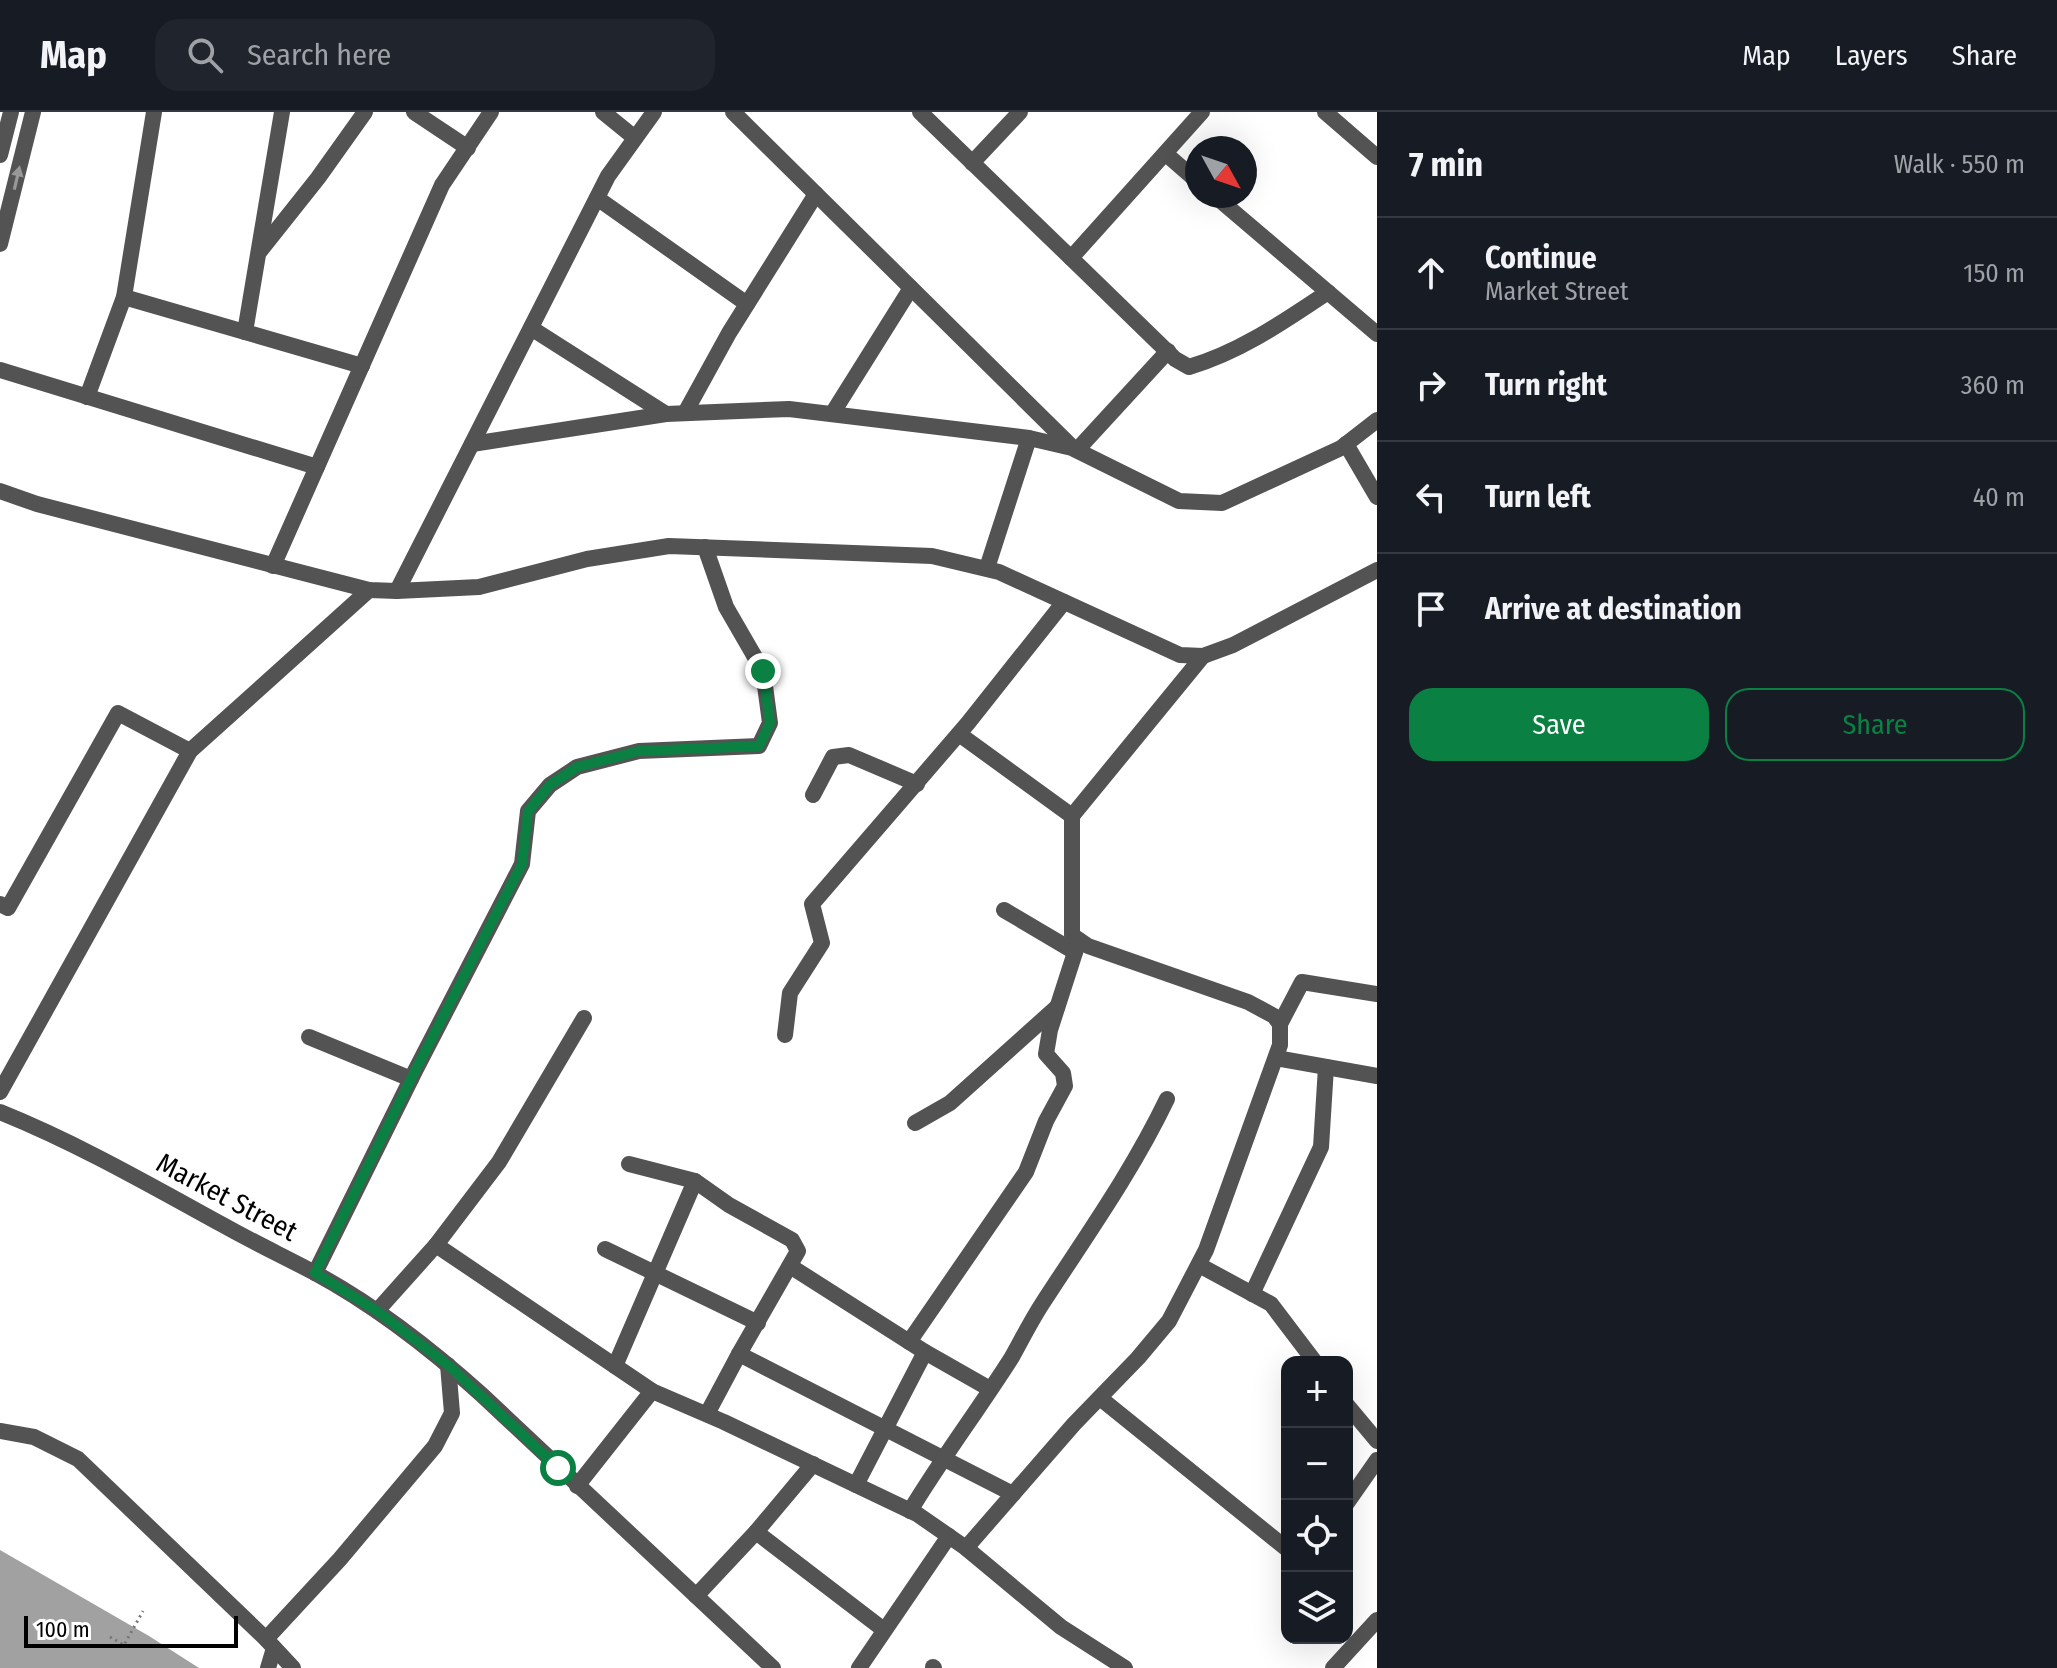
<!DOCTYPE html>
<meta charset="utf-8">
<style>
:root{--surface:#171b24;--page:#20242c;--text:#f1f3f6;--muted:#9ea1a6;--line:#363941;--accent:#0b8043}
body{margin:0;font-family:"Fira Sans Condensed",sans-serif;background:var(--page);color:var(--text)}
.controls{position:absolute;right:24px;bottom:24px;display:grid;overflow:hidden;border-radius:16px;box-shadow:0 8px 32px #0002}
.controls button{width:72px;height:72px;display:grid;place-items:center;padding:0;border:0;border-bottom:2px solid var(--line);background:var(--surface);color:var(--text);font:40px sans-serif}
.compass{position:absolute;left:1185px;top:24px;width:72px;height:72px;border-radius:50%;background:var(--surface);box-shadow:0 8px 32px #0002;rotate:130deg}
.scale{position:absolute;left:24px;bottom:20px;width:214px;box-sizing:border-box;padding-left:8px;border:4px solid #000;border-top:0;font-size:22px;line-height:28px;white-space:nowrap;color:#000;-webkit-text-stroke:6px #fff;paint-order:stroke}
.stop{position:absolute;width:24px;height:24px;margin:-18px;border:6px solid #0b8043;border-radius:50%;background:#fff}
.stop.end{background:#0b8043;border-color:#fff;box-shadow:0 2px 8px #0008}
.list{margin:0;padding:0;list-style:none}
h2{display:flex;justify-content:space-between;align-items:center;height:104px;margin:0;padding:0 32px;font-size:34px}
h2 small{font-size:26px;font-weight:400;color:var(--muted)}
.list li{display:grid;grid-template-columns:52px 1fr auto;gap:24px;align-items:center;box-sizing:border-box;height:112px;padding:0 32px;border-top:2px solid var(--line)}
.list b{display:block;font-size:30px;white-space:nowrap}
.list p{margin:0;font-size:26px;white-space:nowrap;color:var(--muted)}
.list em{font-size:26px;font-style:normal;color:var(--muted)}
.actions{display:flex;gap:16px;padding:24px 32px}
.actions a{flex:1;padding:18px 0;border:2px solid var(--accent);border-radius:24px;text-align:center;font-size:28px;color:var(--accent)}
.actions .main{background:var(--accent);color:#fff}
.icon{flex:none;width:44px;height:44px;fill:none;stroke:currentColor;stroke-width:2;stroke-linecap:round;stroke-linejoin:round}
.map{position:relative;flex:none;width:1377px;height:1556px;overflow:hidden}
header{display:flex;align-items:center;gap:48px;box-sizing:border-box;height:112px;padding:0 40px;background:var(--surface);border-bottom:2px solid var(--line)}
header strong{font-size:38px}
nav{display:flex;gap:44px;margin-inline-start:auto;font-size:28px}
.search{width:560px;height:72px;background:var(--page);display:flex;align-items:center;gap:20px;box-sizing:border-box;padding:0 28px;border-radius:24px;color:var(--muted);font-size:30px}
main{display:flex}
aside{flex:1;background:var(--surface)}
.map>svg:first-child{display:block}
.water{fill:#a1a1a1}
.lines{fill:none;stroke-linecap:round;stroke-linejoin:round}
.path{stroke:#757575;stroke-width:3;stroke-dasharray:2 4;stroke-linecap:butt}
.minor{stroke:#535353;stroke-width:16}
.tertiary{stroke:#535353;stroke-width:16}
.oneway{fill:#989898}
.route{stroke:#0b8043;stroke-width:10}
.labels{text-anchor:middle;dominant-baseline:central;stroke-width:8;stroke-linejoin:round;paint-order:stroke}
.street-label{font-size:28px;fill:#000;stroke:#fff}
</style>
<header>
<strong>Map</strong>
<div class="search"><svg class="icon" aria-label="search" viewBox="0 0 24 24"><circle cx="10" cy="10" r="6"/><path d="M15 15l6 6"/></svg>Search here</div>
<nav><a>Map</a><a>Layers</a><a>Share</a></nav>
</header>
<main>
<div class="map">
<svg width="1377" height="1556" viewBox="0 0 1377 1556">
<rect width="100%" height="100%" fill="#fff"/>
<!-- water -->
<path class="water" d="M0,1438L149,1524L199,1556H0Z"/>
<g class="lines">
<!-- path -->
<path class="path" d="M110,1525L124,1533L143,1499"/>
<!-- minor -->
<g class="minor">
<path d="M414,0L468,36"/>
<path d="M603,0L635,26"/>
<path d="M733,0L1071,334"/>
<path d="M920,0L1071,146L1202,0"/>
<path d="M1325,0L1377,45"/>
<path d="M1166,42L1197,69"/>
<path d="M972,51L1020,0"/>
<path d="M1215,84L1377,222"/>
<path d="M597,86L747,192"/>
<path d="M260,139L318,66L365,0"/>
<path d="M1071,146L1175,247L1189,255C1240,240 1283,210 1328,180"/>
<path d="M124,185L362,254"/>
<path d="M531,216L666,302"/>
<path d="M245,220L282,0"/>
<path d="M0,258L317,355"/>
<path d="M87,285L124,185L154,0"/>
<path d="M685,301L729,221L816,82"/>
<path d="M832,302L911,176"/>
<path d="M472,332L666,302L789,297L1029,326L1072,336L1179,389L1222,391L1341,336L1377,308"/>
<path d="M1346,332L1377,385"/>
<path d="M1077,338L1168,239"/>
<path d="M0,379L37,392L369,478L397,479L479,475L587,447L669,434L932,444L999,460L1180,543L1203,544L1233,533L1377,458"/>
<path d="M273,454L442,73L491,0"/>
<path d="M987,456L1029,326"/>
<path d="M397,479L608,64L654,0"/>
<path d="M959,622L1072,704"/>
<path d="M813,683L833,645L849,643L917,672"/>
<path d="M0,792L8,796L118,601L190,639"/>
<path d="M1004,798L1075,840"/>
<path d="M1280,912L1302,870L1377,882"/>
<path d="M785,923L790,881L822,831L812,792L968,611L1064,490"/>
<path d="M309,925L411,967"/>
<path d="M1276,946L1377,964"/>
<path d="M0,980L190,639L369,478"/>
<path d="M915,1011L950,991L1057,895"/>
<path d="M629,1052L695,1069L729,1093L792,1128L798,1139L739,1242L707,1302"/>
<path d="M436,1133L499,1050L584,906"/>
<path d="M605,1137L758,1211"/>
<path d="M1199,1153L1271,1192L1315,1250"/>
<path d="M790,1154L925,1240L990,1277"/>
<path d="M315,1161L415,959L522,752L528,699L550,673L577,655L639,639L759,634L770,611L763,559L726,495L705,435"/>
<path d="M1252,1182L1321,1035L1326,955"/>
<path d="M377,1199L436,1133L652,1279L724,1310L917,1402L966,1436L1061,1515L1125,1556"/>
<path d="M909,1230L1026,1060L1046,1009L1065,974L1063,961L1046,942L1050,918L1079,828"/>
<path d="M739,1242L1013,1382"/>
<path d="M615,1254L695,1069"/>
<path d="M1100,1286L1287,1437"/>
<path d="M1347,1293L1377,1329"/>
<path d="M856,1373L925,1240"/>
<path d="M577,1374L652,1279"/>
<path d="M1347,1391L1377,1348"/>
<path d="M910,1399C942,1346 979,1297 1012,1245C1022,1227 1031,1209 1042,1192C1086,1124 1132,1060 1167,987"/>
<path d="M756,1420L884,1518"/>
<path d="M966,1436L1074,1312L1138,1246L1169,1209L1206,1138L1280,933V912L1274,904L1248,890L1088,834L1072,823V704L1203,544"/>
<path d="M696,1484L756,1420L813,1352"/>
<path d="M933,1555L934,1556"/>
<path d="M268,1556L274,1536"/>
<path d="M859,1556L949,1424"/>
<path d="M1333,1556L1377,1508"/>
</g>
<!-- tertiary -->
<g class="tertiary">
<path d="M0,43L11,0"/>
<path d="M0,132L33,0"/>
<path d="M0,1000C77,1031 150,1073 223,1113C253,1130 285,1145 315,1161C376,1194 431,1237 482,1283L773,1556"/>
<path d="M0,1319L34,1325L78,1347L266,1527L293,1556"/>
<path d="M266,1527L340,1447L435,1334L452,1301L448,1253"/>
</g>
</g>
<!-- one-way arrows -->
<defs><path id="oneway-solid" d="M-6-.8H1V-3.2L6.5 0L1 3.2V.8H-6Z" transform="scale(2)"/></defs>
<use class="oneway" href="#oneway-solid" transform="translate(17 66) rotate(-77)"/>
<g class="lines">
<!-- route -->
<path class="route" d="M558,1356L448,1253L377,1199L315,1161L415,959L522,752L528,699L550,673L577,655L639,639L759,634L770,611L763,559"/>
</g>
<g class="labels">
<!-- street labels -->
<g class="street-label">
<text transform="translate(227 1085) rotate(28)">Market Street</text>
</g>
</g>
</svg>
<div class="controls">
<button>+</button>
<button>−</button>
<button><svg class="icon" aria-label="locate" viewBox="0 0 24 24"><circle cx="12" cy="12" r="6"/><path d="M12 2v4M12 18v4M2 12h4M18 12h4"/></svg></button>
<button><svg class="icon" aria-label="layers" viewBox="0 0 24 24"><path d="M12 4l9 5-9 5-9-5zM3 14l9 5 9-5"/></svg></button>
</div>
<svg class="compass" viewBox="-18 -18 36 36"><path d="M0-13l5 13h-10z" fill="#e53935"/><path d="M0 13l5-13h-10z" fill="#9ea1a6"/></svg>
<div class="scale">100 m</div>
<div class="stop" style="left:558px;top:1356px"></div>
<div class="stop end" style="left:763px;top:559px"></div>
</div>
<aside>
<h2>7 min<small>Walk · 550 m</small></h2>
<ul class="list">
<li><svg class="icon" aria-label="ahead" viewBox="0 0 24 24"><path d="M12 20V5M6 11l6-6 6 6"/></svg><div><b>Continue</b><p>Market Street</p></div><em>150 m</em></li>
<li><svg class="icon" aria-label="right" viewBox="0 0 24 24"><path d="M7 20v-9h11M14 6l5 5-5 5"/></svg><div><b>Turn right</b></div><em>360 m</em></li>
<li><svg class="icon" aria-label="left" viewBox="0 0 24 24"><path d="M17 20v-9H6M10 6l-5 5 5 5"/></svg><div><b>Turn left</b></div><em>40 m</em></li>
<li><svg class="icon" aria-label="arrive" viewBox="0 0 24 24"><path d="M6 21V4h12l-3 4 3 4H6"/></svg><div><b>Arrive at destination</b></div></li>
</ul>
<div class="actions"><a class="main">Save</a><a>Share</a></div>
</aside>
</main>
